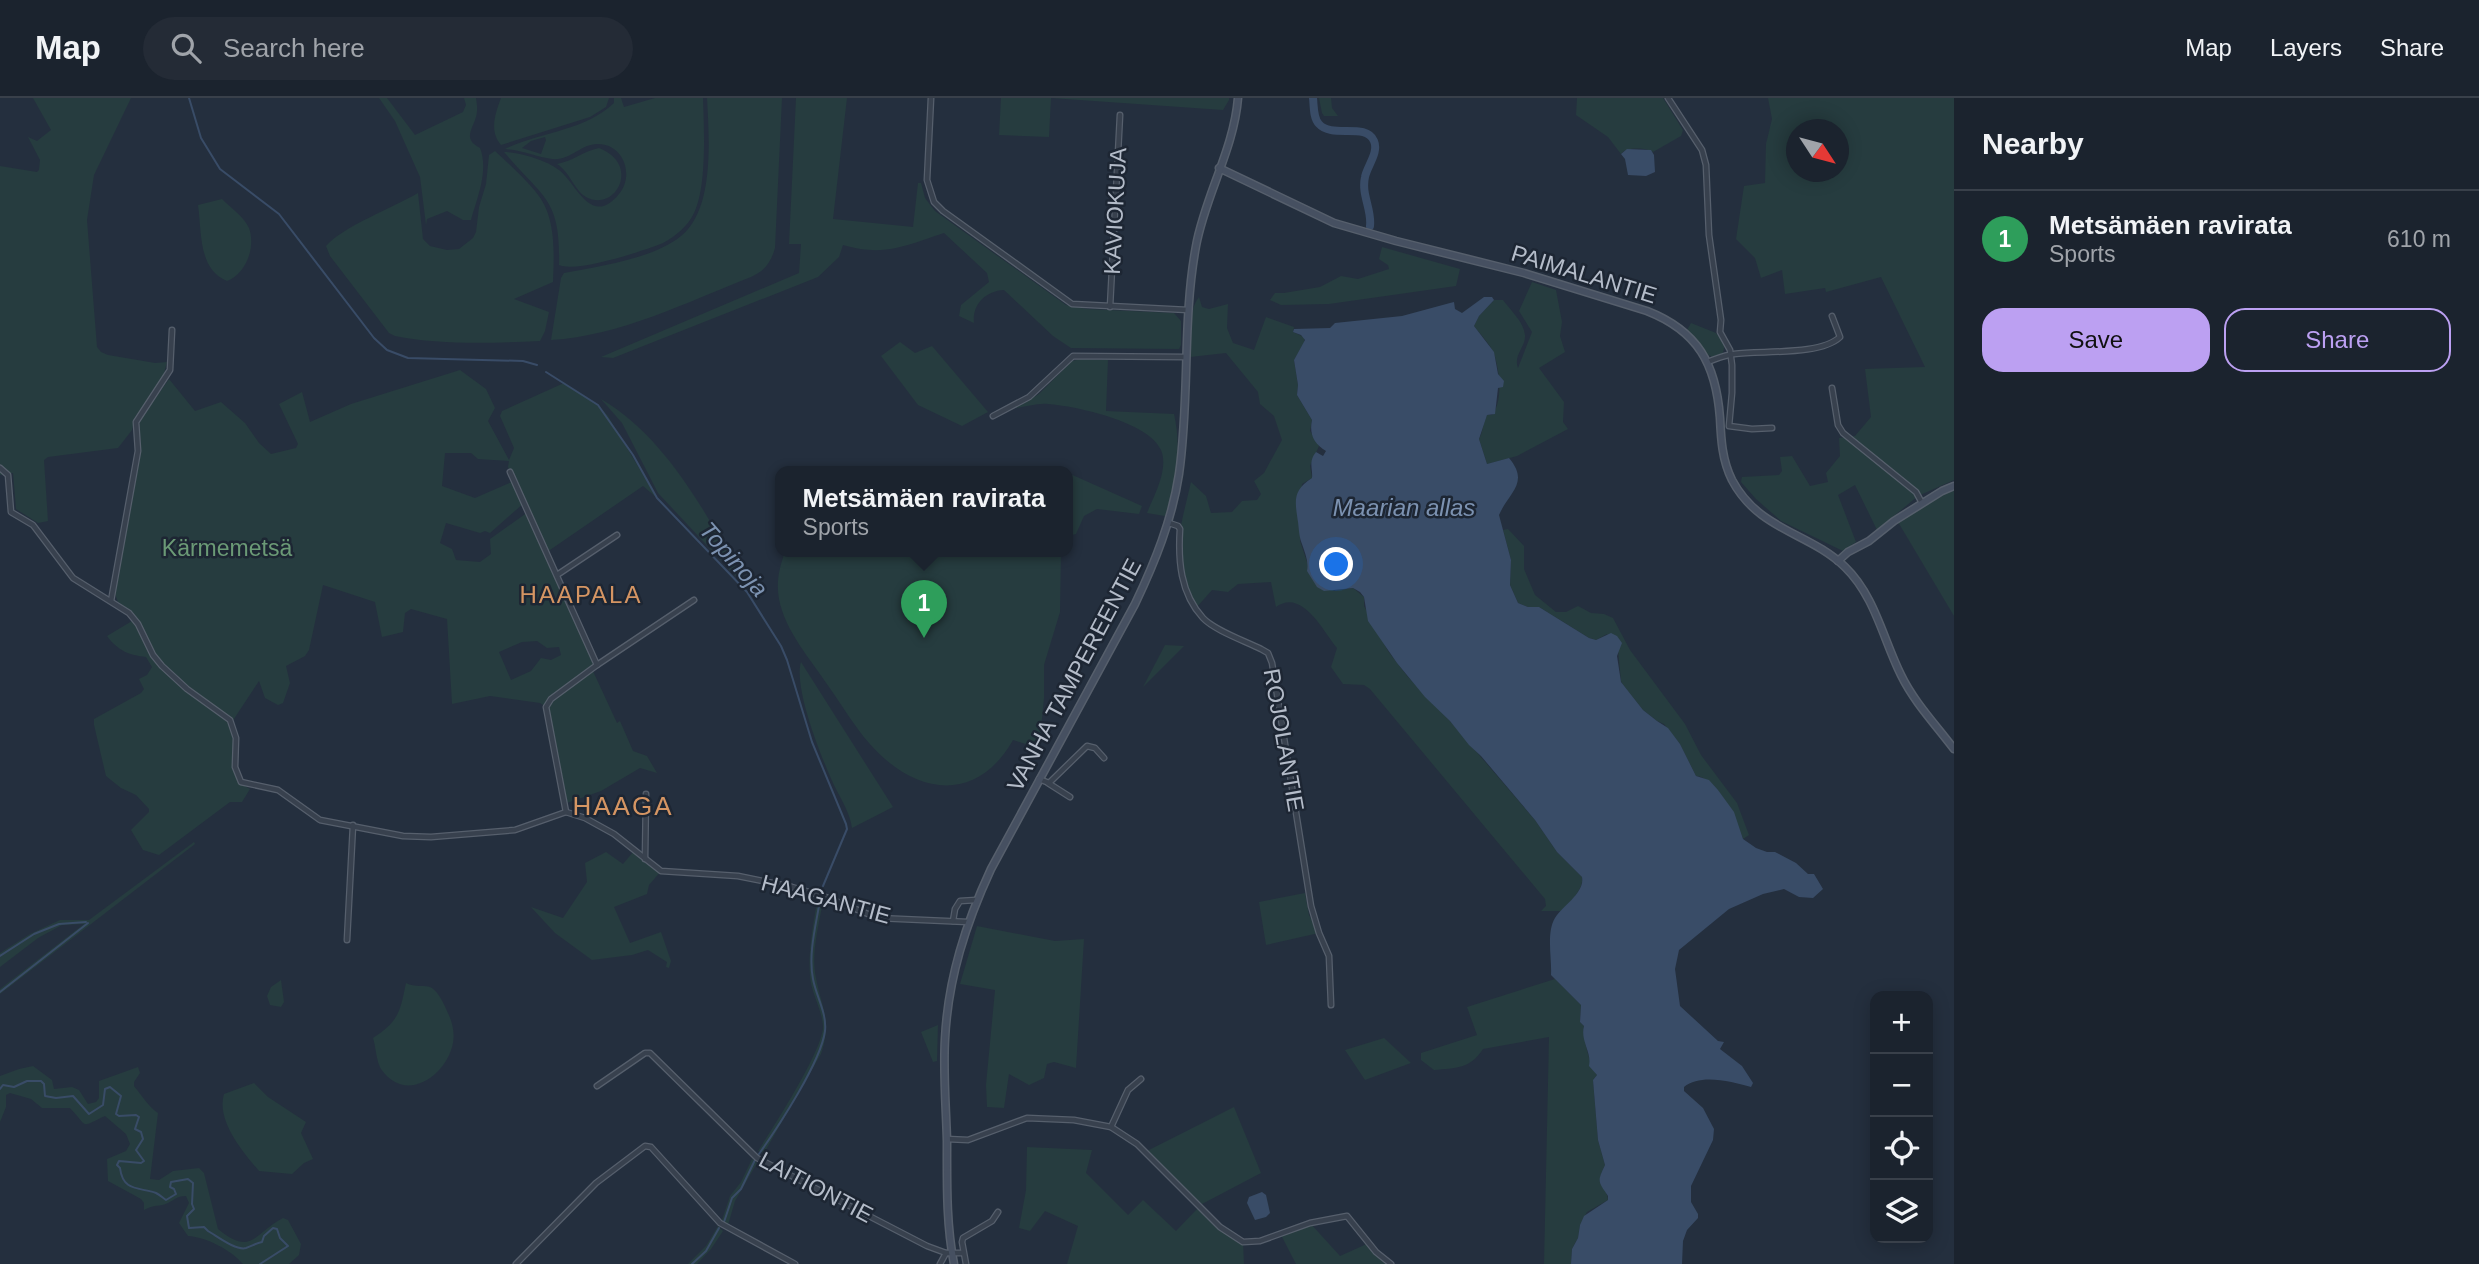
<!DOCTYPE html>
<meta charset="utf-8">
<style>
:root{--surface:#1b232e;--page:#242b36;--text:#f1f3f6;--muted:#a0a4aa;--line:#39404a;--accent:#bca0f2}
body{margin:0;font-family:Arial,sans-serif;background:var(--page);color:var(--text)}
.controls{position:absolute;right:21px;bottom:21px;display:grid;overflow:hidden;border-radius:14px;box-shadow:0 4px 18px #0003}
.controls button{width:63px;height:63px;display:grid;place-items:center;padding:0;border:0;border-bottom:2px solid var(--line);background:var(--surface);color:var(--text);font:35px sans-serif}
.compass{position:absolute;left:1786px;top:21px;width:63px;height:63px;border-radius:50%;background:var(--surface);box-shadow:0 4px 18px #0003;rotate:126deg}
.you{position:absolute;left:1337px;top:467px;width:24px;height:24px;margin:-18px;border:5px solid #fff;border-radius:50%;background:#1a73e8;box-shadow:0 0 0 10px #1a73e833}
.badge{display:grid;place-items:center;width:46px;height:46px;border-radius:50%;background:var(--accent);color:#fff;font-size:23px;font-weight:700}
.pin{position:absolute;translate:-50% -58px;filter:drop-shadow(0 2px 4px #0008)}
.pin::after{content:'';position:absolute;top:37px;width:24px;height:21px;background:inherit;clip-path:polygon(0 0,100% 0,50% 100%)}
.popup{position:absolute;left:775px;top:368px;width:298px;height:91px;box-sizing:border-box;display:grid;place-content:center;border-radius:14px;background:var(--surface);filter:drop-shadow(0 2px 5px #0005);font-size:23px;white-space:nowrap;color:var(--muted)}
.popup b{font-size:26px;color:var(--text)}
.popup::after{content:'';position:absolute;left:50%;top:100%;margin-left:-14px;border:14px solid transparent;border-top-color:var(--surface)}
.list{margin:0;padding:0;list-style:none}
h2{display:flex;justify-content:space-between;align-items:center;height:91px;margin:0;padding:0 28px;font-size:30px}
h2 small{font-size:23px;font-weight:400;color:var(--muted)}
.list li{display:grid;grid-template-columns:46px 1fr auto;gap:21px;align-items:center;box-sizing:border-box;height:98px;padding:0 28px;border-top:2px solid var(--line)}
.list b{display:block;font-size:26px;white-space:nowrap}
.list p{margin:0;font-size:23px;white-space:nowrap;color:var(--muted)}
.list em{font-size:23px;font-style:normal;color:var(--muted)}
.actions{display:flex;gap:14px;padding:21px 28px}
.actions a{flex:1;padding:16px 0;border:2px solid var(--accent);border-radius:21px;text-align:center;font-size:24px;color:var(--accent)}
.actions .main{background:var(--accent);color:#111}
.icon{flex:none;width:38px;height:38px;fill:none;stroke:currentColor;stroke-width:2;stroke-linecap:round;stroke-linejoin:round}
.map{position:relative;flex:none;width:1954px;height:1166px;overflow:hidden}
header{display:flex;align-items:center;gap:42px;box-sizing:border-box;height:98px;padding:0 35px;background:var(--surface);border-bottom:2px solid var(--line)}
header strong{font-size:33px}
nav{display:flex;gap:38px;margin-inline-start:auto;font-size:24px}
.search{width:490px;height:63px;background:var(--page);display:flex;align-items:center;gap:18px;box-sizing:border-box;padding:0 24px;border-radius:38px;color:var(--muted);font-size:26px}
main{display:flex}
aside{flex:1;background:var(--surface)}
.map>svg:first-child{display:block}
.green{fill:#263c3f;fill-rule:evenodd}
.water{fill:#394c67}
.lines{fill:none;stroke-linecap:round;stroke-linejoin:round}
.stream{stroke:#394c67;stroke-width:2}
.river{stroke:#394c67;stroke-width:8}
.street-casing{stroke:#565f6c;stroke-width:7}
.secondary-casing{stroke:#565f6c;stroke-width:9}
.street{stroke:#38414e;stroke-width:4.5}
.secondary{stroke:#465061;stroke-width:6}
.labels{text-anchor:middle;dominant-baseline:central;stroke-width:5;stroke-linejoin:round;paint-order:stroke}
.street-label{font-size:23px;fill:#b4bcc9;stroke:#1d2633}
.park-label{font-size:23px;fill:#6b9a76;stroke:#1d2633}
.water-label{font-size:24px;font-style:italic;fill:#7c92b1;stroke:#1d2633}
.neighbourhood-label{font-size:24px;letter-spacing:2px;fill:#d59563;stroke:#1d2633}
.quarter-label{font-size:26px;letter-spacing:2px;fill:#d59563;stroke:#1d2633}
</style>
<header>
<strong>Map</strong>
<div class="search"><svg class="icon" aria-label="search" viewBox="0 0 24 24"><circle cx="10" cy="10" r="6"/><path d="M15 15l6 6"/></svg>Search here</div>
<nav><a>Map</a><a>Layers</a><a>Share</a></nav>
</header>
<main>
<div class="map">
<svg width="1954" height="1166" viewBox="0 0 1954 1166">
<rect width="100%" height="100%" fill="#242f3e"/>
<!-- green -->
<g class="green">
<path d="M33,0H131L94,77L87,122L97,249L101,254L108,257L155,265L167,264L162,283L135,319L132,332L118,350L48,359L44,362L48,423L38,425L16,411L13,375L0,377V68L37,74L39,72L40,62L28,39L37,43L51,32Z"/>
<path d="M379,0H387L415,37L463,14L466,7L464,0H476C477,7 478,12 476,19C472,32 463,41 480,50C489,73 477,100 471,122H463L447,113L427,121L426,127L420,79L395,23Z"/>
<path d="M501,0H609L606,9L590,19L501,47C489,33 495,16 501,0Z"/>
<path d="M614,0H621L624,9L655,0H703C704,30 707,89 694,115C688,128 676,138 663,145C643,153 577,175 559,167C561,100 543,100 504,54C518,54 547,62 559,72C577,86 591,130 619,96C635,77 623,45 597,46C581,46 570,63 552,61C537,59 522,52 505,51C540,34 585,33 614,5ZM545,39L546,42L541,56L522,50L531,43Z"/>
<path d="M707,0H782L775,150C771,164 765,173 751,179C687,204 620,238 551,242L561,180L564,175C600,168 653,161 681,138C715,111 709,39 707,0Z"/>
<path d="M796,0H847L833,121L913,129L918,85H921L925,100L935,113L1066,207L1087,211L1174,215L1181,223V247L1179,251L1071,250L1053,238L1004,192C985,193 972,207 974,225L959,218L961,207L989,184L987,175L944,135C904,148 885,159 843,147L839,159L818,179L613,260L601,259L799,175L801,146H789Z"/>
<path d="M1001,0H1229V2L1223,12L1051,0L1049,39L999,37Z"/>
<path d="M1319,0H1331L1332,10L1338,18H1324L1322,15Z"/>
<path d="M1577,0H1663L1683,32L1681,38L1653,54C1646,49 1625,49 1621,56L1608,39L1576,17Z"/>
<path d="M1768,0H1954V382L1918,398L1877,432L1855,387L1838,397L1856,444L1843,453L1781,423L1756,401L1741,384L1742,379L1779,377L1782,373L1780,359L1792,358L1810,388L1828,384L1826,375L1840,358L1839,340L1855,338L1871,319L1865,271L1925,269L1881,179L1826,194L1825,190L1785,196L1782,172L1761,180L1755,160L1736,141L1744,88L1765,85L1766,46L1772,21ZM1797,32H1839V74H1797Z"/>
<path d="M599,50C642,67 615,115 586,99C574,92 570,74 557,66C573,63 584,53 599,50Z"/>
<path d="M495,53C509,66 531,86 541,101C556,124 554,158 553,184L514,201L549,214L545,233L540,243C494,245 439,247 395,238L389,235L330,158L326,148C342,129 394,109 418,95L423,141L430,148L447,152L459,151L473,140L476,134L479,109L486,86L489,57Z"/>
<path d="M222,101C231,110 244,119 249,130C256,149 246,176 227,183C198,171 202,135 198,107Z"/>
<path d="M1382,149L1460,171L1456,188L1329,206L1281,207L1270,202L1275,195H1284L1320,189L1341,178L1358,181L1389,171L1388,167L1379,161Z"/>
<path d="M1532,184L1556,192L1562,224L1560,238L1565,254L1539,270L1564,304L1563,324L1568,331L1517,358L1487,366L1479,341C1483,334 1483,324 1487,317H1492C1503,304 1500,273 1494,256C1491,247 1480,236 1474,228L1479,218L1494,202H1503C1510,212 1524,224 1525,237C1526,249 1513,257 1518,270L1532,234L1519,213Z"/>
<path d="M1199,199L1202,209L1209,211L1228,206L1227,230L1233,245L1254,252L1266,219L1294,229L1293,234L1304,239V245L1294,262L1298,287L1297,297L1312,322L1310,333L1319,348L1310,368L1312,380L1302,386L1300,443L1308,467L1334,493L1353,490L1364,499V508L1388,553L1408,579L1450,623L1535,722L1557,754L1582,779C1584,791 1570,805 1561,813H1541L1546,808L1545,801L1370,591L1364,587L1343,586L1331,569L1337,550C1323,533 1302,490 1276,509L1271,484L1238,486L1228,494L1212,492L1196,510C1191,500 1184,490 1181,479C1173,448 1184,415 1191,384L1206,398L1211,415L1232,414L1242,403L1257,402L1261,396L1254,383L1264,375L1282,342L1274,318L1260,306L1258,294L1226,255L1190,259C1191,241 1187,214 1199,199Z"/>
<path d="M1691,225L1716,235L1725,246L1723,255L1712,259C1700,253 1698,239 1687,232Z"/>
<path d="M900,244L915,255L932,248L988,314L962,328L918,307L881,258Z"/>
<path d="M1081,261L1108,262L1106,313L1174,316C1182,351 1176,384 1165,418L1147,415C1154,397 1169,372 1161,352C1149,324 1076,308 1048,306C1037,305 1026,309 1015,310L1039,296L1072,263Z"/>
<path d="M460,272L486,291L495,310L488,323L509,362L514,350L500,318L502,313L564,285L598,307L608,318L657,400L643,388L547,454L597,567L592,571L617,625L620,623L633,653L647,658L657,675L640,670L601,693L564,706L546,609L540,605L490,598L452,606L447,521L411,511L405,515L403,534L382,539L375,504L323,487L309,552L305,558L286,568L290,585L283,605L278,607L265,600L259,583L230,627C239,651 222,677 250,691L242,704H230L159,757L143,752L131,732L149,714V711L136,697L121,690L106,678L94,627V621L141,595L144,591L139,581L147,577L152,569L146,559C129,557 118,553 107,538L137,520L118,504L115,496L141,349L139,330L140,322L169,281L195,313L221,304L245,325L259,345L271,356L296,350L298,346L279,306L302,294L310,324L351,306ZM445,355H471L478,361L509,363L508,369L514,383L475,400L442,388ZM524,405L528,414L490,441L491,456L480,464L456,462L452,451L440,445L446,425L480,435L485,433L490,435ZM537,543L547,550L559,549L561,557L551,562L541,560L531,573L511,582L499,554L522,544Z"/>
<path d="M601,301C669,341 708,420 746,486L744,487L658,395L622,325Z"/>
<path d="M1068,375L1142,408L1139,416L1097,411L1084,418L1076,436L1068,438Z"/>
<path d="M1954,391V518L1898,424Z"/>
<path d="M1508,431L1524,448V471L1535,497L1556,514H1566L1578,508L1591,515L1604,516L1613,520L1630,552L1685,626L1701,657L1737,705L1749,737L1743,741C1737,722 1718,680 1696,678L1680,646L1664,626L1657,623L1643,612L1623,587L1621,583L1618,552L1607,536L1596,542L1589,540L1539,509H1528L1518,505L1510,487L1511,462L1503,432Z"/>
<path d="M785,454H1061L1060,514L1044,567V600L1040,641L1032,648L1013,642C976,707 914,697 869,645C854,628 842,607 829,589C811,562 785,533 779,501C776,485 779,470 785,454Z"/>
<path d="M1165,547L1184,548L1143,589Z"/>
<path d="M801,564L893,709L852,730C850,715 842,703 835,689C823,664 793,590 801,564Z"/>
<path d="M194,744L195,746L0,896V891L84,826L62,827L38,840L0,869V855L30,836L60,822H89Z"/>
<path d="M634,753L661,773L649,787L647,796L614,809L630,845L661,834L671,863L669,870L666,869L667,864L648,852L632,857L592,862L555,835L531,809L563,820L587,784L585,765L606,754L623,766Z"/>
<path d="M1305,795L1309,817L1319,835L1266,847L1259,804Z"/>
<path d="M826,803L822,808C818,831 811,857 816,880C822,911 832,923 821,956L764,1055L758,1053C773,1030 821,955 823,930C823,913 811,895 810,878C808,853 813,828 817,804Z"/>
<path d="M977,828L1055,843L1084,841L1076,970L1054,964L1047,966L1044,980L1029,987L1009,976L1004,1010L987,1009L986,987L995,892L960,886Z"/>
<path d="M1555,881L1581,907L1580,924L1584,928C1582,939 1591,970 1597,977L1593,982L1598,1042L1605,1067C1593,1092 1606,1083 1608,1102L1587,1114L1580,1127L1578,1140L1572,1151L1571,1166H1544L1549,939L1483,951C1470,971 1456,970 1434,972L1421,962V955L1477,937L1467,909Z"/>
<path d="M281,882L284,904L281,909L270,907L267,898L271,889Z"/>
<path d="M406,885C415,890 425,886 432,890C439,895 444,906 447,913C452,923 455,934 453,945C447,977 406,1007 381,971C376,963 376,949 373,940C399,923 400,914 406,885Z"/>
<path d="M938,927L937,963L933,964L921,934Z"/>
<path d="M1384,940L1411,965L1365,982L1345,952Z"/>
<path d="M33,968L52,982L54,991L72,989L79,992L88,1006L96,1004L99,1000V983L138,969L140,975L134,984V988C142,998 149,1009 158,1015L150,1081L159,1082L173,1073L199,1070L204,1075L218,1131C252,1159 254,1135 283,1120L288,1122L301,1146L299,1157L289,1166H243C231,1152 206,1139 188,1138L179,1125L189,1105L186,1098C177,1098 176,1101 168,1105C160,1109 154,1106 144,1112V1105L141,1101L108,1083L107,1061L126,1053L130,1046L126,1036L105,1018C79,1030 89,1030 70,1010H42L31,1001L10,995L6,997V1009L0,1024V978L19,971Z"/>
<path d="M254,985L268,999L306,1024L301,1035L313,1061L304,1065L292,1076L259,1073C243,1054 216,1023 224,996Z"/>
<path d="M1234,1009L1261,1075L1202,1106L1145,1054Z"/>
<path d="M1027,1049L1092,1052L1086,1075L1128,1117L1143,1102L1176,1133L1199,1109L1220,1129L1243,1144L1244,1166H1067L1078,1128L1045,1113L1030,1133L1019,1130L1026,1092Z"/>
<path d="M752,1061L757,1065L735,1103L728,1127L722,1122L730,1098L741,1084Z"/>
<path d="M1310,1125L1340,1158L1369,1145L1391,1166H1296L1280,1135Z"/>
<path d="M718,1128L723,1133L711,1151L697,1166H688L706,1148Z"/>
</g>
<!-- water -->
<g class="water">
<path d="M1627,51L1651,52L1654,57L1655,74L1646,78L1628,77L1625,61L1621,56Z"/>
<path d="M1484,199H1492L1494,202L1479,218L1474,228L1494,254L1498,276L1504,283L1503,289L1498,290L1495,316L1487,317L1479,341L1487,366L1509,360C1530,385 1509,394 1499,417L1511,462L1510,487L1518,505L1528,509H1539L1589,540L1596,542L1611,535L1617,538L1622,545L1617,558L1621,584L1643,612L1657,623L1668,630L1680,646L1696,678L1709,682L1718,692L1734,714L1743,741L1756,750L1767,754H1775L1796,765L1808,776H1814L1823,791L1813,800L1799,799L1784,791L1763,796L1729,811L1679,852L1675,871L1680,908L1718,943L1724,944L1720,951L1742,968L1753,985L1751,989C1732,984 1701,975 1684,989V993L1703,1010L1714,1031L1713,1042L1691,1088V1104L1698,1116V1120L1687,1132L1683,1143L1682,1166H1571L1572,1151L1578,1140L1580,1127L1584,1118L1608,1102V1098C1598,1083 1597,1084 1605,1067L1598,1042L1593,982L1597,977L1589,968C1592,954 1580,943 1584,928L1580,924L1581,907L1551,877C1552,860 1546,835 1555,820C1563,807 1585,795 1582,779L1557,754L1535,722L1481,658L1469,647L1450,623L1425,599L1397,565L1368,523L1364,499L1360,494L1353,490L1324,493L1317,489L1307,473C1309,464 1305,455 1302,446C1299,439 1299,431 1298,424C1295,403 1292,393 1312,380C1313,370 1308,364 1316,354L1323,358L1326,353C1314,346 1309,336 1312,322L1297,297L1298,287L1294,262L1305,242L1301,237L1293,234L1294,231L1330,230L1335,225L1402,218L1450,205L1454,204L1455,211L1462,215Z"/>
<path d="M1262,1094L1266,1097L1270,1115L1266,1119L1255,1122L1247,1105L1249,1099Z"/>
</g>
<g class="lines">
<!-- stream -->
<g class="stream">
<path d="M189,0L201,40L220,71L279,116L374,240L387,252L408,260L523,263L537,267"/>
<path d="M546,274L598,307L633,357L657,400L747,494L781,548L787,562L812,644L846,726L847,731L823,788"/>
<path d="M0,858L34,836L59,826L86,824"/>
<path d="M0,894L88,825"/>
<path d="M0,991L3,987L14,989L27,983H41L44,986L45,998L56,1000L73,998L89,1016L103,1007L105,991L110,989L121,998L116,1016L119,1018L136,1017L139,1019L135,1031L141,1034L143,1041L136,1052L144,1063L141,1065L119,1063L117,1067L120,1070C123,1094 139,1089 156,1095C160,1097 163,1100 166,1102L176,1096L174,1091L170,1089L171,1084L188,1081L193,1085L192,1106L194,1111L187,1118L189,1130L204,1129L208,1133C217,1138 236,1153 246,1150C252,1148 256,1145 262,1144L264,1138L273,1130L277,1131L280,1140L288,1148L260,1166"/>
<path d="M759,1056C778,1029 821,964 825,933C827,915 816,898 813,881C808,856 816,827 820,802"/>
<path d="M724,1124L732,1100L741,1091L755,1062"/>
<path d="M692,1166L706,1153L719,1130"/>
</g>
<!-- river -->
<path class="river" d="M1313,0C1314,8 1313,20 1319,26C1332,41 1366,24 1374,43C1379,55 1367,68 1365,79C1361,97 1372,111 1370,128"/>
<defs>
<g id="street">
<path d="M931,0L927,82L934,104L943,113L1072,206L1188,212"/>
<path d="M1668,0L1702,52L1706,67L1709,137L1721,222L1720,234L1730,252L1732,267V295L1729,328L1752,331L1772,330"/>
<path d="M1110,209L1120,17"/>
<path d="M1707,264C1716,261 1725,257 1734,256C1761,252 1820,258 1840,239L1832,218"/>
<path d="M1832,290L1838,327L1843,335L1916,394L1922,405"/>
<path d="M993,318L1029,299L1073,258L1186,259"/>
<path d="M0,370L8,377L11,414L33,427L73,480L129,515L138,526L153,557L162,568L187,591L230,622L236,640L235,669L241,684L278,692L320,722L403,738L431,739L515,732L566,714L585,720L614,736L661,773L738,778L792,789L823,798L878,820L968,824"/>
<path d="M510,374L597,567L551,601L546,609L566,714"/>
<path d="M1169,425L1178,428L1180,431C1178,462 1180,495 1203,520C1214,532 1245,543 1261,551L1268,555L1272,565L1311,808L1319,835L1329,858L1331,907"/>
<path d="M557,477L617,437"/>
<path d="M111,503L138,353L136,324L170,272L172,232"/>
<path d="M597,567L694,502"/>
<path d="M1039,681L1049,685L1087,648L1095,650L1104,660"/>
<path d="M1048,685L1070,699"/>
<path d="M645,761L646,696"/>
<path d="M953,823L955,811L960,803L976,802"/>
<path d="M347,842L353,727"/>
<path d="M597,988L645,955H650L757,1060L927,1148L946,1155H963"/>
<path d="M1111,1029L1128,992L1141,981"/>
<path d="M947,1041L968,1042L1027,1020L1074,1022L1111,1029L1137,1046L1220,1129L1243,1144L1260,1143L1310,1125L1347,1118L1376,1154L1391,1166"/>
<path d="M516,1166L596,1085L645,1048L651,1049L720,1125L795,1166"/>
<path d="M940,1166L946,1155"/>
<path d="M966,1166L962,1144L963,1140L992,1123L998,1114"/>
</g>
<g id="secondary">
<path d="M1219,70L1334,125L1396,143L1524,175L1647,213C1698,233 1716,266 1720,320C1721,341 1722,362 1732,382C1759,433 1809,434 1845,469C1875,498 1883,541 1901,577C1914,604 1936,627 1954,651"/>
<path d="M1838,463L1848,454L1869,443L1894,423L1942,393L1954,388"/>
<path d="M954,1166C946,1125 947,1084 947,1043C946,1009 943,974 945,941C948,880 966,825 991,771L1135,506C1155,464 1172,422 1179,376C1190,300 1182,223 1196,148C1205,98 1234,51 1238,0"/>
</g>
</defs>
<!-- street casing -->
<use href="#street" class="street-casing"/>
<!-- secondary casing -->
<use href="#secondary" class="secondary-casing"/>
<!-- street -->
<use href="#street" class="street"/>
<!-- secondary -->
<use href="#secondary" class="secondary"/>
</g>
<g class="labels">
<!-- street labels -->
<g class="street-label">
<text transform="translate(1115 113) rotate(-87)">KAVIOKUJA</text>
<text transform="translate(1584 176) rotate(17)">PAIMALANTIE</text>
<text transform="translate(1074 577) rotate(-62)">VANHA TAMPEREENTIE</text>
<text transform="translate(1284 642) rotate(80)">ROJOLANTIE</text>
<text transform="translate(826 801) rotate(15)">HAAGANTIE</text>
<text transform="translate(816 1089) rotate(28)">LAITIONTIE</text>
</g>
<!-- park labels -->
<g class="park-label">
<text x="227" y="450">Kärmemetsä</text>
</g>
<!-- water labels -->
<g class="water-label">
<text x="1404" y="409">Maarian allas</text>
<text transform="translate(734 461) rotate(49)">Topinoja</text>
</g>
<!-- neighbourhood labels -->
<g class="neighbourhood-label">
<text x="581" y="496">HAAPALA</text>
</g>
<!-- quarter labels -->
<g class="quarter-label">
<text x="623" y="708">HAAGA</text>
</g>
</g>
</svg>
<div class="controls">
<button>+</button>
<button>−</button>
<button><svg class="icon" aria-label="locate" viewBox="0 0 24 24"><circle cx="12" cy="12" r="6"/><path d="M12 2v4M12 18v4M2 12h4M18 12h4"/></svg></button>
<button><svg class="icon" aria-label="layers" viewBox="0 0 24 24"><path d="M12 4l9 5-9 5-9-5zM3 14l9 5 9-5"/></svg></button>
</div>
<svg class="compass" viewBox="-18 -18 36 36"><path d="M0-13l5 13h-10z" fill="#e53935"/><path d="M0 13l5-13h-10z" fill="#a0a4aa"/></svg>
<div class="you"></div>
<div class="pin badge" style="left:924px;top:540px;background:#2e9e5b">1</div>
<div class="popup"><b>Metsämäen ravirata</b>Sports</div>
</div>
<aside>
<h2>Nearby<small></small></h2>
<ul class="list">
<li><span class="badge" style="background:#2e9e5b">1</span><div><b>Metsämäen ravirata</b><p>Sports</p></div><em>610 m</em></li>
</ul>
<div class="actions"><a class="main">Save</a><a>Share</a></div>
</aside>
</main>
